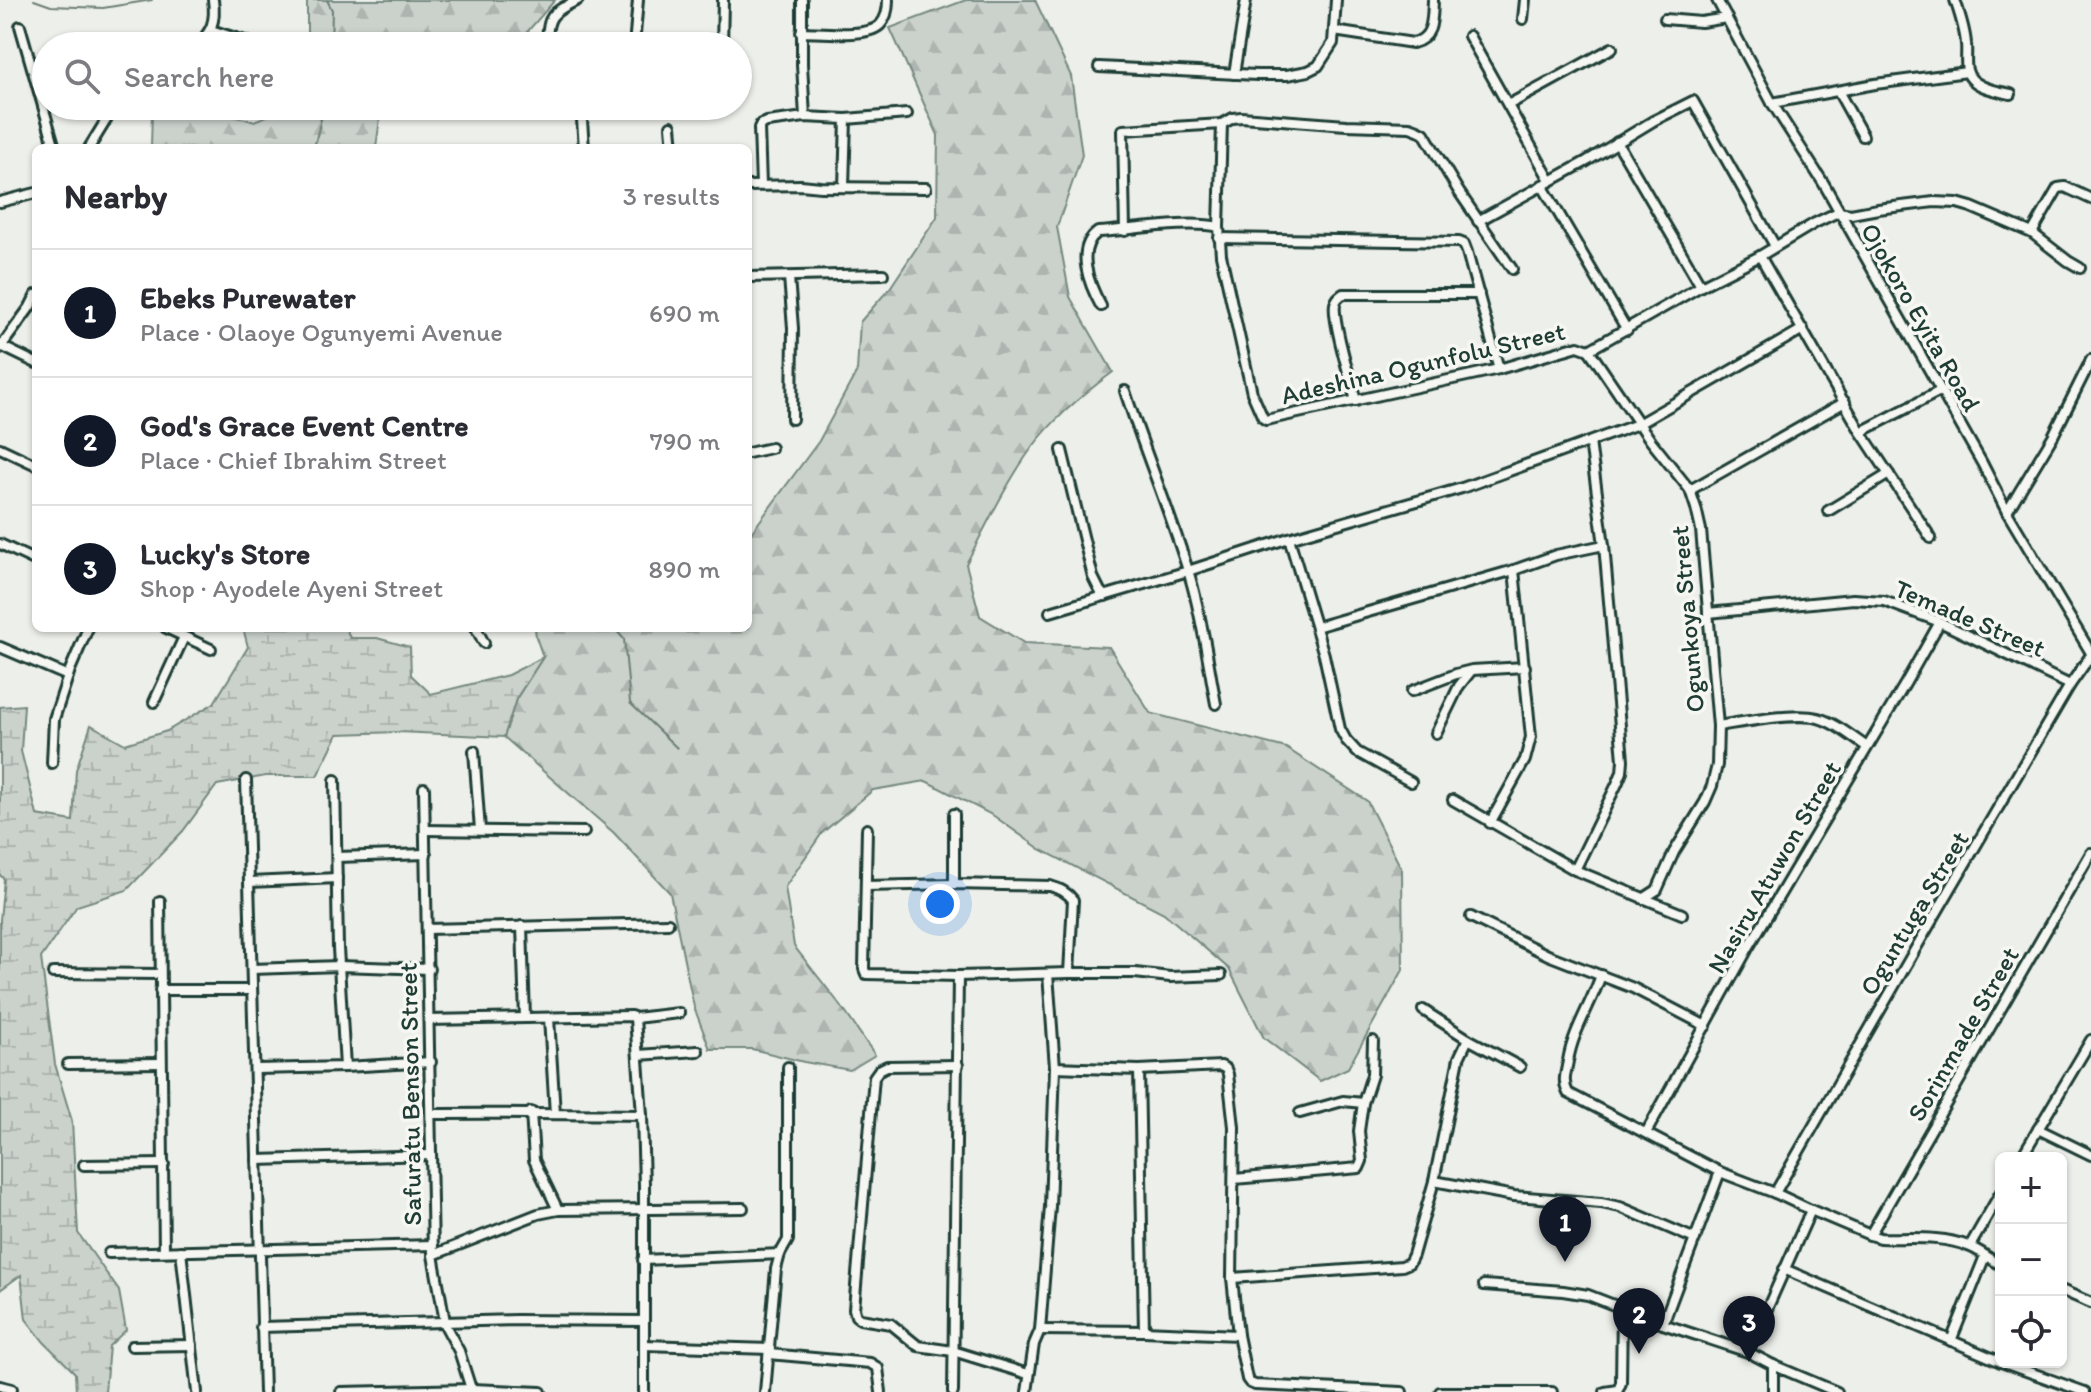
<!DOCTYPE html>
<meta charset="utf-8">
<style>
:root{--surface:#fff;--page:#f7f7f7;--text:#2b2b33;--muted:#7c7c81;--line:#e1e1e2;--accent:#111827}
body{margin:0;font-family:Itim,sans-serif;background:var(--page);color:var(--text)}
.controls{position:absolute;right:24px;bottom:24px;display:grid;overflow:hidden;border-radius:12px;box-shadow:0 2px 6px #0004}
.controls button{width:72px;height:72px;display:grid;place-items:center;padding:0;border:0;border-bottom:2px solid var(--line);background:var(--surface);color:var(--text);font:40px sans-serif}
.you{position:absolute;left:940px;top:904px;width:28px;height:28px;margin:-20px;border:6px solid #fff;border-radius:50%;background:#1a73e8;box-shadow:0 0 0 12px #1a73e833}
.badge{display:grid;place-items:center;width:52px;height:52px;border-radius:50%;background:var(--accent);color:#fff;font-size:26px;font-weight:700}
.pin{position:absolute;translate:-50% -66px;filter:drop-shadow(0 2px 4px #0008)}
.pin::after{content:'';position:absolute;top:42px;width:28px;height:24px;background:inherit;clip-path:polygon(0 0,100% 0,50% 100%)}
.list{margin:0;padding:0;list-style:none}
h2{display:flex;justify-content:space-between;align-items:center;height:104px;margin:0;padding:0 32px;font-size:34px}
h2 small{font-size:26px;font-weight:400;color:var(--muted)}
.list li{display:grid;grid-template-columns:52px 1fr auto;gap:24px;align-items:center;box-sizing:border-box;height:128px;padding:0 32px;border-top:2px solid var(--line)}
.list b{display:block;font-size:30px;white-space:nowrap}
.list p{margin:0;font-size:26px;white-space:nowrap;color:var(--muted)}
.list em{font-size:26px;font-style:normal;color:var(--muted)}
.icon{flex:none;width:44px;height:44px;fill:none;stroke:currentColor;stroke-width:2;stroke-linecap:round;stroke-linejoin:round}
.map{position:relative;flex:none;width:2091px;height:1392px;overflow:hidden}
.search{position:absolute;background:var(--surface);box-shadow:0 2px 6px #0004;left:32px;top:32px;width:720px;height:88px;display:flex;align-items:center;gap:20px;box-sizing:border-box;padding:0 28px;border-radius:44px;color:var(--muted);font-size:30px}
.panel{position:absolute;background:var(--surface);box-shadow:0 2px 6px #0004;left:32px;top:144px;width:720px;height:488px;border-radius:12px}
.map>svg:first-child{display:block}
.forest{fill:url(#forest-firs);stroke:#758880;stroke-width:2}
.wetland{fill:url(#wetland-marsh);stroke:#758880;stroke-width:2}
.lines{fill:none;stroke-linecap:round;stroke-linejoin:round}
.stream{stroke:#6c7e77;stroke-width:2}
.minor-casing{stroke:#1f3d34;stroke-width:14}
.minor{stroke:#f6f6f2;stroke-width:8}
.labels{text-anchor:middle;dominant-baseline:central;stroke-width:7;stroke-linejoin:round;paint-order:stroke}
.street-label{font-size:26px;fill:#1f3d34;stroke:#f6f6f2}
</style>
<div class="map">
<svg width="2091" height="1392" viewBox="0 0 2091 1392">
<defs>
<pattern id="forest-firs" width="22" height="20" patternUnits="userSpaceOnUse" patternTransform="scale(2)"><rect width="22" height="20" fill="#cbd2cc"/><path d="M5 1l3.5 6h-7zM16 11l3.5 6h-7z" fill="#aeb5b0"/></pattern>
<pattern id="wetland-marsh" width="20" height="14" patternUnits="userSpaceOnUse" patternTransform="scale(2)"><rect width="20" height="14" fill="#cbd2cc"/><path d="M1 5h8M5 5V1M11 12h8M15 12V8" fill="none" stroke="#aeb5b0"/></pattern>
</defs>
<rect width="100%" height="100%" fill="#edefea"/>
<filter id="ink" filterUnits="userSpaceOnUse"><feTurbulence type="fractalNoise" baseFrequency=".0125" numOctaves="2"/><feDisplacementMap in="SourceGraphic" scale="16" xChannelSelector="R" yChannelSelector="G"/><feConvolveMatrix kernelMatrix="1 2 1 2 8 2 1 2 1" color-interpolation-filters="sRGB"/></filter>
<g filter="url(#ink)">
<!-- forest -->
<g class="forest">
<path d="M307,0H555L521,39L511,46H305L307,40Z"/>
<path d="M966,0H1035L1071,76L1082,155L1057,227L1070,297L1113,372C1083,394 1053,419 1031,449C1006,484 986,526 966,564L980,616L1024,643L1109,647L1150,713L1286,748L1367,801L1402,870L1403,970L1348,1068L1320,1081L1264,1038L1229,969L1164,913L1040,849L994,816L926,781L873,790L822,833L785,887L794,946L841,1006L875,1055L850,1070L804,1062L752,1049H710L694,1007L670,893L614,833L504,737L516,699L543,657L536,637L535,628H748V537L819,441L857,371L860,322L890,288L937,217L938,135L890,28Z"/>
<path d="M171,106H190L254,121L282,110L284,106H386L381,111L376,148H153L151,147L152,112Z"/>
</g>
<!-- wetland -->
<path class="wetland" d="M243,628H346L350,638H377L410,647L411,675L431,694L508,675L543,657L516,699L504,737L399,732L338,734L317,776H266L217,785L183,831L127,890L77,906L41,958L55,1064L72,1121L78,1233L119,1291L126,1330L109,1346L105,1392H76L75,1373L44,1342L26,1319L21,1275L0,1290V920L4,879L0,875V707L24,705L21,751L37,815L73,821L76,770L91,725L125,744L167,731L214,703L248,647Z"/>
<g class="lines">
<!-- stream -->
<g class="stream">
<path d="M34,0L51,6L103,8L152,0"/>
<path d="M327,0L332,10L331,46"/>
<path d="M314,148L324,106"/>
<path d="M614,628L624,639L630,703L677,748"/>
</g>
<defs>
<g id="minor">
<path d="M802,0V64L805,117"/>
<path d="M1717,0L1772,103L1824,184L1982,463L2007,512L2091,653"/>
<path d="M1955,0C1960,15 1965,29 1966,44C1967,52 1965,63 1967,70C1970,87 1997,91 2011,94"/>
<path d="M1523,19L1525,0"/>
<path d="M1665,19L1701,22L1727,18"/>
<path d="M20,26L55,148"/>
<path d="M211,30L260,46"/>
<path d="M1334,31L1413,43C1434,38 1432,19 1433,0"/>
<path d="M801,32C820,32 867,38 880,25C887,18 888,9 888,0"/>
<path d="M1469,36L1550,180"/>
<path d="M196,46C212,32 216,21 213,0"/>
<path d="M548,46C545,16 553,12 578,0"/>
<path d="M634,46L638,0"/>
<path d="M722,46L723,0"/>
<path d="M1099,67L1257,75H1287L1308,71L1318,66L1333,43L1336,0"/>
<path d="M1234,74L1246,0"/>
<path d="M1838,91L1863,136"/>
<path d="M1772,103L1875,84L1967,72"/>
<path d="M1508,105L1612,48"/>
<path d="M581,106L584,148"/>
<path d="M1222,124L1219,227L1221,255L1252,393L1263,418L1266,420L1499,369L1578,346L1589,350"/>
<path d="M671,126L673,148"/>
<path d="M1617,142L1701,286"/>
<path d="M89,148L108,117L121,106"/>
<path d="M761,185L759,128L761,124L767,122L805,117L846,119L907,114"/>
<path d="M1542,185L1627,330"/>
<path d="M748,186L801,185L821,187L926,188"/>
<path d="M844,187L846,119"/>
<path d="M0,202L36,193"/>
<path d="M1838,212L1851,214L1878,209L1934,202L1957,203L1971,207L2032,233L2068,261L2080,268"/>
<path d="M1478,221L1587,161L1653,121L1693,101L1775,246"/>
<path d="M1125,231L1123,130L1222,124L1233,118L1241,117L1346,125L1410,127L1418,130L1424,133L1459,192L1512,269"/>
<path d="M2032,233L2058,188L2065,187L2091,199"/>
<path d="M1219,238L1459,242L1464,244L1467,252L1499,369"/>
<path d="M1760,256L1861,432L1931,538"/>
<path d="M748,277L883,274"/>
<path d="M789,277L793,328L792,419"/>
<path d="M1101,306C1090,286 1074,249 1098,232C1132,230 1188,220 1219,227"/>
<path d="M1,346L36,363"/>
<path d="M0,348L30,307L36,295"/>
<path d="M1589,350L1651,441L1690,490L1696,508L1701,530L1718,726L1717,765L1712,786L1705,802L1674,852L1657,890L1643,899"/>
<path d="M1589,350L1701,286L1760,256L1815,223L1838,212"/>
<path d="M1125,391C1145,453 1171,514 1190,577C1202,617 1208,662 1216,704"/>
<path d="M1356,401C1351,381 1332,321 1335,304C1337,298 1339,297 1343,294H1479"/>
<path d="M1861,432L1940,391"/>
<path d="M0,448L36,465"/>
<path d="M1062,450L1093,577L1100,591L1105,596"/>
<path d="M748,453L771,448"/>
<path d="M1690,490L1845,402"/>
<path d="M1828,511L1889,474"/>
<path d="M2007,512L2053,436L2091,360"/>
<path d="M1289,538L1324,655L1340,729L1346,740L1357,752L1411,782"/>
<path d="M0,544L36,561"/>
<path d="M1050,612L1188,571L1289,538L1462,488L1638,424L1803,329"/>
<path d="M1708,613L1853,599L1884,601L1940,622L2070,685"/>
<path d="M1316,627L1514,570L1556,555L1604,545"/>
<path d="M166,628L211,649"/>
<path d="M476,628L484,643"/>
<path d="M0,647L68,676"/>
<path d="M1412,691L1456,674L1472,670L1525,667"/>
<path d="M154,702L184,637"/>
<path d="M1718,726C1742,722 1796,712 1818,718C1836,723 1852,737 1867,747"/>
<path d="M1436,733L1459,686L1471,671"/>
<path d="M474,751L480,830"/>
<path d="M52,763L54,719L70,670L88,628"/>
<path d="M246,780L264,1392"/>
<path d="M335,780L338,948L345,1067"/>
<path d="M424,788L433,1255L446,1327L459,1351L472,1392"/>
<path d="M1453,800L1575,870L1682,914"/>
<path d="M954,814V884"/>
<path d="M1490,823L1525,760L1531,737L1514,570"/>
<path d="M867,829L864,969L866,974L958,976L1069,973H1135L1170,977L1221,975"/>
<path d="M425,830L584,832"/>
<path d="M337,857L426,854"/>
<path d="M1575,870L1617,784L1622,772L1623,760L1604,545L1590,442"/>
<path d="M250,882L337,878"/>
<path d="M866,886L954,884L1050,886C1060,889 1067,892 1073,900L1069,973"/>
<path d="M160,901L164,1251"/>
<path d="M1471,917L1548,955L1633,988L1706,1026"/>
<path d="M522,926L525,1018"/>
<path d="M427,929L668,923"/>
<path d="M252,969L339,966L429,969"/>
<path d="M53,973L160,974"/>
<path d="M1601,975C1591,1005 1573,1030 1568,1061C1566,1073 1562,1081 1568,1093L1720,1172L1775,1193L1811,1210L1870,1235L1880,1238C1908,1239 1941,1235 1968,1246C1980,1250 1989,1259 2001,1265"/>
<path d="M160,990H252"/>
<path d="M1423,1010L1468,1039L1520,1067"/>
<path d="M549,1018L555,1114"/>
<path d="M635,1018L642,1115L644,1185V1392"/>
<path d="M429,1020L631,1016L635,1018L679,1013"/>
<path d="M638,1055L698,1051"/>
<path d="M68,1064L161,1063"/>
<path d="M958,1065L887,1066L879,1070L874,1077L854,1309L856,1316L860,1319L891,1324L918,1346L953,1351L1028,1374"/>
<path d="M1055,1067L1139,1070L1221,1066L1226,1069L1228,1074L1234,1127L1232,1278L1238,1335L1247,1379L1250,1383L1255,1385L1402,1392"/>
<path d="M256,1069L345,1067L431,1062"/>
<path d="M1139,1070L1144,1331"/>
<path d="M531,1112L534,1160L558,1210"/>
<path d="M1300,1113L1343,1101L1363,1103"/>
<path d="M431,1114C502,1113 572,1114 642,1115"/>
<path d="M2038,1129L2091,1155"/>
<path d="M1646,1133L1747,950L1905,684L1940,622"/>
<path d="M2021,1158L2091,1040"/>
<path d="M257,1160L431,1155"/>
<path d="M84,1165L164,1164"/>
<path d="M1234,1179L1359,1168L1362,1161L1359,1131L1363,1103L1372,1075L1373,1041"/>
<path d="M1434,1181L1514,1196L1601,1203L1620,1207L1695,1239"/>
<path d="M1775,1193L1920,941L2070,685L2091,655"/>
<path d="M1870,1235L2091,853"/>
<path d="M1970,1246L2001,1192"/>
<path d="M181,1251L197,1392"/>
<path d="M109,1253L433,1245"/>
<path d="M433,1255L538,1214L558,1210L743,1208"/>
<path d="M643,1260L780,1254"/>
<path d="M1784,1269L2001,1362"/>
<path d="M1232,1278L1402,1266L1409,1263L1413,1255L1434,1181L1459,1058L1468,1039"/>
<path d="M1484,1285L1563,1291L1588,1295L1663,1324L1748,1352L1773,1365L1837,1392"/>
<path d="M2061,1290L2091,1303"/>
<path d="M1663,1324L1720,1172"/>
<path d="M261,1327L516,1320L644,1321"/>
<path d="M1040,1330L1144,1331L1238,1335"/>
<path d="M1951,1341L1985,1256"/>
<path d="M644,1345L770,1349"/>
<path d="M132,1346L192,1345"/>
<path d="M1748,1352L1811,1210"/>
<path d="M769,1354L870,1363L878,1368L881,1392"/>
<path d="M2001,1362L2085,1392"/>
<path d="M0,1386L12,1389"/>
<path d="M341,1392L472,1389L541,1392"/>
<path d="M765,1392L776,1269L780,1254L788,1240V1067"/>
<path d="M953,1392L958,976"/>
<path d="M1027,1392L1034,1344L1040,1330L1050,1207L1055,1067L1048,974"/>
<path d="M1440,1392H1552"/>
<path d="M1605,1392L1618,1390L1621,1383L1622,1309"/>
<path d="M1773,1392V1365"/>
</g>
</defs>
<!-- minor casing -->
<use href="#minor" class="minor-casing"/>
<!-- minor -->
<use href="#minor" class="minor"/>
</g>
</g>
<g class="labels">
<!-- street labels -->
<g class="street-label">
<text transform="translate(1921 317) rotate(60)">Ojokoro Eyita Road</text>
<text transform="translate(1423 363) rotate(-13)">Adeshina Ogunfolu Street</text>
<text transform="translate(1970 618) rotate(23)">Temade Street</text>
<text transform="translate(1687 619) rotate(-95)">Ogunkoya Street</text>
<text transform="translate(1774 867) rotate(-60)">Nasiru Atuwon Street</text>
<text transform="translate(1914 913) rotate(-59)">Oguntuga Street</text>
<text transform="translate(1963 1034) rotate(-60)">Sorinmade Street</text>
<text transform="translate(410 1094) rotate(-91)">Safuratu Benson Street</text>
</g>
</g>
</svg>
<div class="controls">
<button>+</button>
<button>−</button>
<button><svg class="icon" aria-label="locate" viewBox="0 0 24 24"><circle cx="12" cy="12" r="6"/><path d="M12 2v4M12 18v4M2 12h4M18 12h4"/></svg></button>
</div>
<div class="you"></div>
<div class="pin badge" style="left:1565px;top:1262px">1</div>
<div class="pin badge" style="left:1639px;top:1354px">2</div>
<div class="pin badge" style="left:1749px;top:1362px">3</div>
<div class="search"><svg class="icon" aria-label="search" viewBox="0 0 24 24"><circle cx="10" cy="10" r="6"/><path d="M15 15l6 6"/></svg>Search here</div>
<section class="panel">
<h2>Nearby<small>3 results</small></h2>
<ul class="list">
<li><span class="badge">1</span><div><b>Ebeks Purewater</b><p>Place · Olaoye Ogunyemi Avenue</p></div><em>690 m</em></li>
<li><span class="badge">2</span><div><b>God's Grace Event Centre</b><p>Place · Chief Ibrahim Street</p></div><em>790 m</em></li>
<li><span class="badge">3</span><div><b>Lucky's Store</b><p>Shop · Ayodele Ayeni Street</p></div><em>890 m</em></li>
</ul>
</section>
</div>
